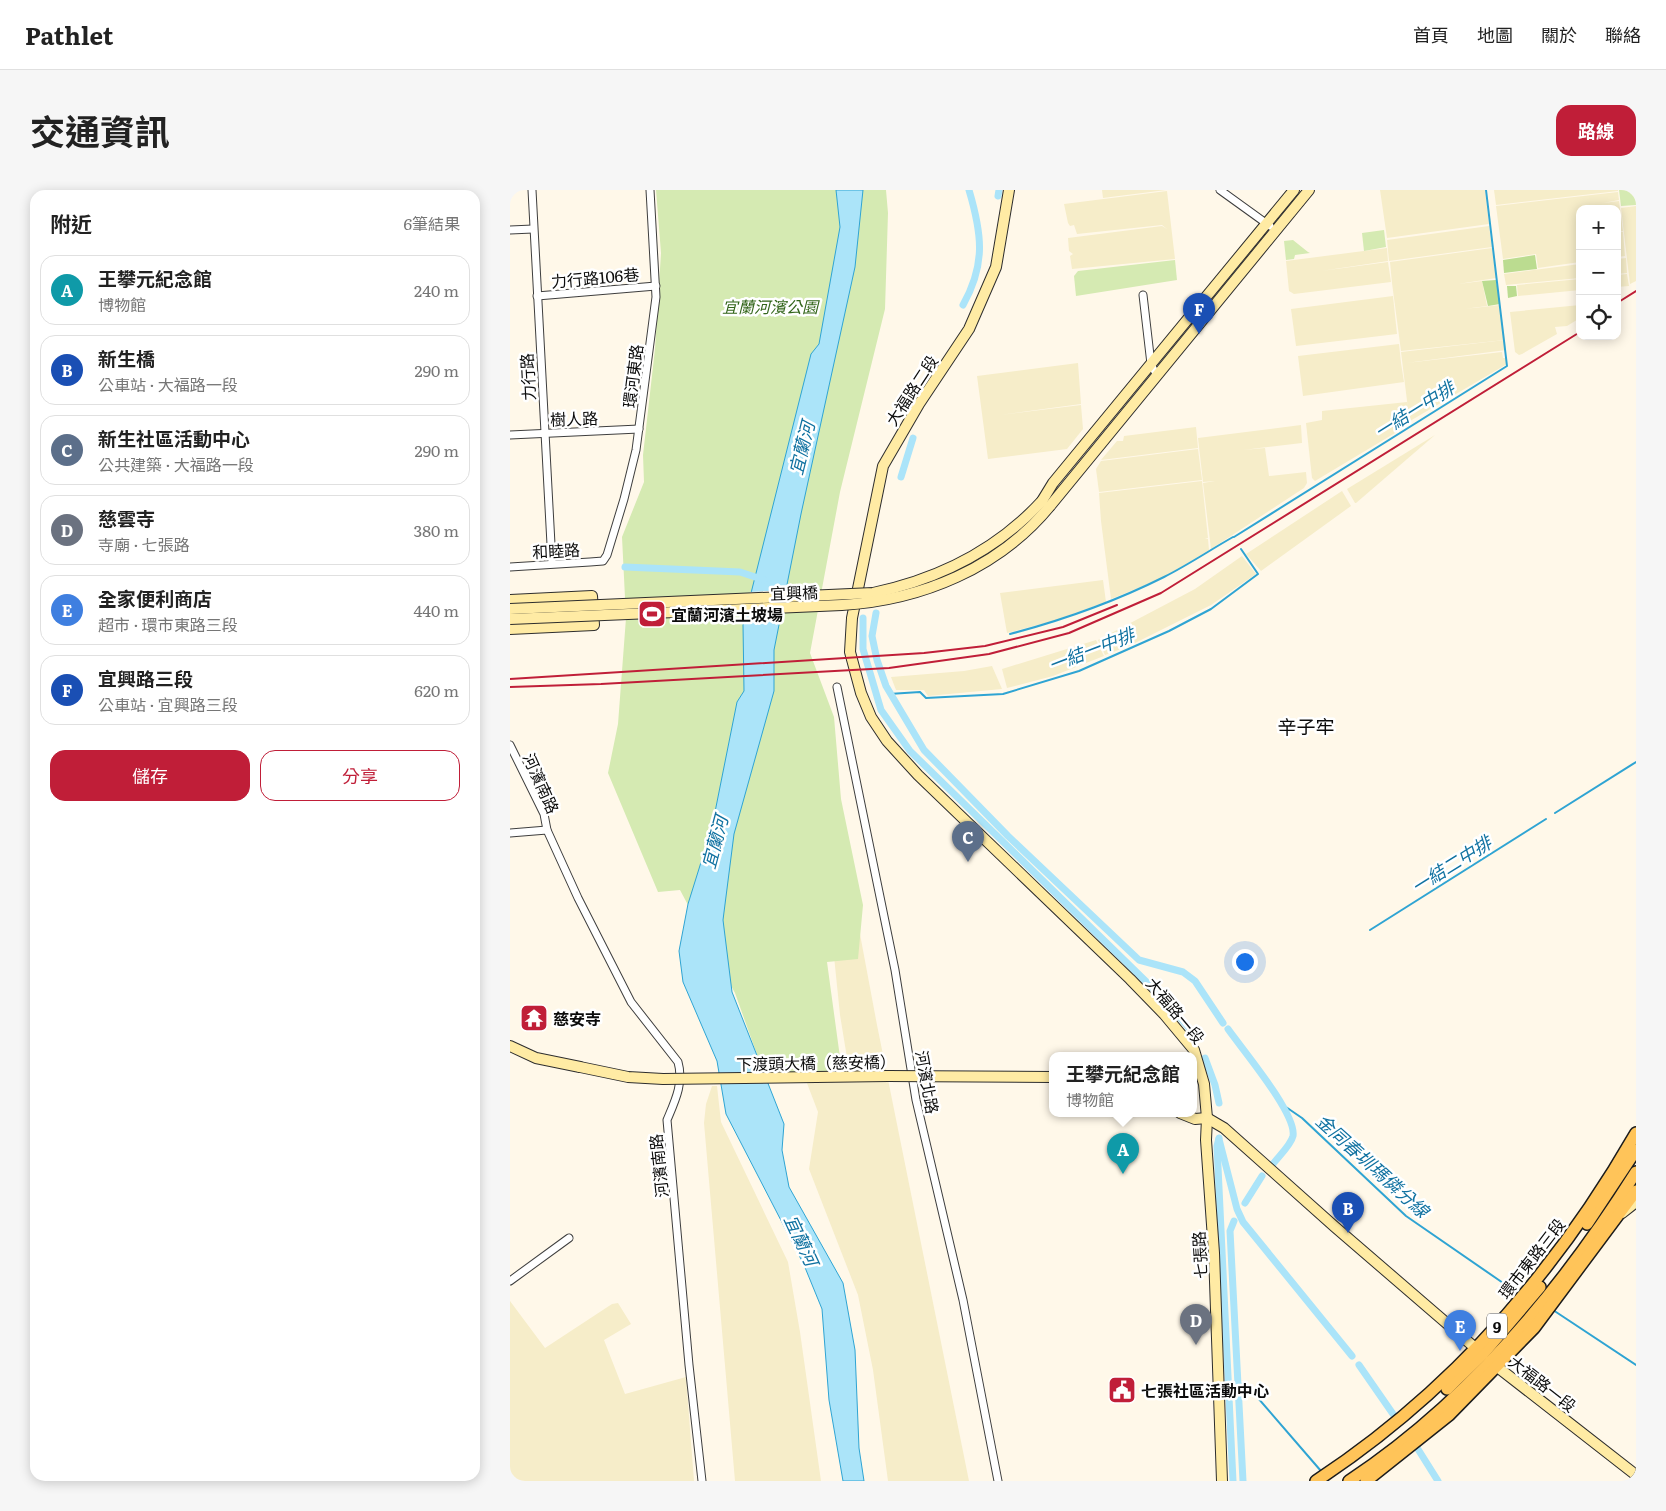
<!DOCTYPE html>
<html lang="zh-TW">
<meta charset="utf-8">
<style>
:root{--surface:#fff;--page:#f6f6f6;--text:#222;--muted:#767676;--line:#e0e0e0;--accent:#c01e38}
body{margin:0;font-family:Literata,"Noto Sans TC",serif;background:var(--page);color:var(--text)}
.controls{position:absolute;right:15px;top:15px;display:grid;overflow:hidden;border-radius:10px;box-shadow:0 2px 12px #0003}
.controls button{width:45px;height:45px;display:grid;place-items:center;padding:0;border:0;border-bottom:1px solid var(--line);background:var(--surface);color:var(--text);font:25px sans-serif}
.you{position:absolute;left:734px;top:771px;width:18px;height:18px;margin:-12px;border:4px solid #fff;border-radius:50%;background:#1a73e8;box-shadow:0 0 0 8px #1a73e833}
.badge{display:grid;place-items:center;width:32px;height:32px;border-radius:50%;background:var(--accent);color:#fff;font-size:16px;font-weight:700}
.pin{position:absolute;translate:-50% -41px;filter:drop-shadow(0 1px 2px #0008)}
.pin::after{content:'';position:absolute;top:26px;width:18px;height:15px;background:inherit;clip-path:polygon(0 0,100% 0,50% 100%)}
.popup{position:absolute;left:539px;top:862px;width:148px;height:65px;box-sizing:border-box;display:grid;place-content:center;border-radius:10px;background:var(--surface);filter:drop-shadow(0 1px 4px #0005);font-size:16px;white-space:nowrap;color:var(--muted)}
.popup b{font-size:19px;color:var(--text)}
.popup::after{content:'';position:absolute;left:50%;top:100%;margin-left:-10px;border:10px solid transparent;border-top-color:var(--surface)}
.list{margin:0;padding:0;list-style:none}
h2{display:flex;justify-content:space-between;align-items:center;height:65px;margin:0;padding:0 20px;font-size:21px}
h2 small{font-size:16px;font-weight:400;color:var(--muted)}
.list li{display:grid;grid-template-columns:32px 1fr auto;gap:15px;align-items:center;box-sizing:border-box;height:70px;margin:0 10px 10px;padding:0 10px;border:1px solid var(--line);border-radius:15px}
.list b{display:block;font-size:19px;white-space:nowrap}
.list p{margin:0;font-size:16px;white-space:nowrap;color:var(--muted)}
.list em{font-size:16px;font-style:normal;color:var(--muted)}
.actions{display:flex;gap:10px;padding:15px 20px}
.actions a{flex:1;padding:11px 0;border:1px solid var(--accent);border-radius:15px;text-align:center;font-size:18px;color:var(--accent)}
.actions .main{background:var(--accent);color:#fff}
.icon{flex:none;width:28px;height:28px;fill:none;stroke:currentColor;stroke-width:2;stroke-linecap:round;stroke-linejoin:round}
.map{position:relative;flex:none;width:1126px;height:1291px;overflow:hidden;border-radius:15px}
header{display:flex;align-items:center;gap:30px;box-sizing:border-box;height:70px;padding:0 25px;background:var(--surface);border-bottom:1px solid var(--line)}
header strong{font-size:24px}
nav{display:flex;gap:28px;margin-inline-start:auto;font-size:18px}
.intro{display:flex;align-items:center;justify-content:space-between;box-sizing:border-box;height:120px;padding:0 30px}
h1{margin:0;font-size:35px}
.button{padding:12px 22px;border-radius:15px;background:var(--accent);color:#fff;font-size:18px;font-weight:700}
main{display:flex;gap:30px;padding:0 30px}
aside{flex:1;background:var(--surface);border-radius:15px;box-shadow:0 2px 12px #0003}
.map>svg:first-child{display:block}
.farmland{fill:#f6edc9}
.green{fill:#d5eab2}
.forest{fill:#bbdc90}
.pitch{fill:#e7f1c4}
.water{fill:#abe4f9;stroke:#2fa4d3}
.pier{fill:#fff8e9}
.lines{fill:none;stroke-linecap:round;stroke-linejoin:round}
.stream{stroke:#2fa4d3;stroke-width:2}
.canal{stroke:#abe4f9;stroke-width:7}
.street-casing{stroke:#3e3e3e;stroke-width:9}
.secondary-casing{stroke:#2d2d2d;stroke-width:12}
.primary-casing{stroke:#1c1c1c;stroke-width:14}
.street{stroke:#fff;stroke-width:7}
.secondary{stroke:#ffeba4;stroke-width:10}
.primary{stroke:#ffc459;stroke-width:11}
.rail{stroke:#c01e38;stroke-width:2}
.secondary-bridge-casing{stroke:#2d2d2d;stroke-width:12;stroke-linecap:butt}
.secondary-bridge{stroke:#ffeba4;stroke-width:10}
.labels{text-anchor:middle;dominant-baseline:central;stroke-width:5;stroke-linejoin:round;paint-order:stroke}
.shield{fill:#fff;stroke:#545454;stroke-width:1}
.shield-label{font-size:15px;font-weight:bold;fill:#0b0b0b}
.street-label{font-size:16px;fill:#0b0b0b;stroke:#fff}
.park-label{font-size:16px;font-style:italic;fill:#32651a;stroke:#fff}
.poi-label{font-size:16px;font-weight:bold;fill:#0b0b0b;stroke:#fff;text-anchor:start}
.water-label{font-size:18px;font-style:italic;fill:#1072a1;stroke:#fff}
.quarter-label{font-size:19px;fill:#0b0b0b;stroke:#fff}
</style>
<header>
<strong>Pathlet</strong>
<nav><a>首頁</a><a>地圖</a><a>關於</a><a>聯絡</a></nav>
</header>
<div class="intro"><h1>交通資訊</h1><a class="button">路線</a></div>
<main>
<aside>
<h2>附近<small>6筆結果</small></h2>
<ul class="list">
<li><span class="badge" style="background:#0f9aa8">A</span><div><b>王攀元紀念館</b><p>博物館</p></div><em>240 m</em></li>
<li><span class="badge" style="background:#1a4fb4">B</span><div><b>新生橋</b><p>公車站 · 大福路一段</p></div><em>290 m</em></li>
<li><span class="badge" style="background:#5c6f8a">C</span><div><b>新生社區活動中心</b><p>公共建築 · 大福路一段</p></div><em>290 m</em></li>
<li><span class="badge" style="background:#6b7280">D</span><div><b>慈雲寺</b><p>寺廟 · 七張路</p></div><em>380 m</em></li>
<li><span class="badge" style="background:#3f7fe0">E</span><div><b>全家便利商店</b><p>超市 · 環市東路三段</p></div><em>440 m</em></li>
<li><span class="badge" style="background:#1a4fb4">F</span><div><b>宜興路三段</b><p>公車站 · 宜興路三段</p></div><em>620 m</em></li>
</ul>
<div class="actions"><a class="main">儲存</a><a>分享</a></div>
</aside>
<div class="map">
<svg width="1126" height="1291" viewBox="0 0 1126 1291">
<rect width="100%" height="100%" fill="#fff8e9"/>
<!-- farmland -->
<g class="farmland">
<path d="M592,0H656L593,8Z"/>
<path d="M870,0H975L979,34L877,48Z"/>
<path d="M984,0H1108V1L986,15Z"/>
<path d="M657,1L665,69L562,79L560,66L563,64L559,61L558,48L652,36L657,39L652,35L567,44L564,35L560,36L558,33L554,14Z"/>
<path d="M1108,2L1109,10L1093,13L1109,11L1113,41L1107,42V19H1070V72L1028,78L1026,64L993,69L986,16Z"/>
<path d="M1126,16V91L1120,94L1111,18Z"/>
<path d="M979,36L982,57L879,71L877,50Z"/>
<path d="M1107,42H1113L1115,66L1107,67Z"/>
<path d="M877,58L878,71L811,81L878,72L881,92L784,104L779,101L776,71Z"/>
<path d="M982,58L986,88L948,94L972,91L977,116L954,119L990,115L995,150L891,161L882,93L929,88L882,93L880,72Z"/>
<path d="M1116,68L1117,83L1107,84V69Z"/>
<path d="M1070,74V88L996,95L994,84Z"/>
<path d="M1117,84L1119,96L1107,97V85Z"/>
<path d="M1070,89V100L1008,106L1007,95Z"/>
<path d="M883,106L887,144L786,156L781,119Z"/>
<path d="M1070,115V128L1057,136L1045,137L1047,144L1012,164L1009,165L1005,162L1000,122Z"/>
<path d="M995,150L996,160L896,173L992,162L993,168H997V174L900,231V234L805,291L802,288L796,233L812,230V221L897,212L898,219L891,162Z"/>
<path d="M889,154L891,173L863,176L891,173L894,192L793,206L788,166Z"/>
<path d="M568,173L571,214L490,225L571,215L573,239L557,259L478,269L467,186Z"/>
<path d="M791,235L792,253L733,260L755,258L759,286L796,282L797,293L794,298L701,359L693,293L705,291L693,292L688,248Z"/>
<path d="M686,237L688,258L591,270L607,251H613L614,246Z"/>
<path d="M925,245L846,313H845L837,299Z"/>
<path d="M688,259L692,290L589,302L586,279L591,271Z"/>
<path d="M692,291L698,348L695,349H698L699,360L653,388L601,409L591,331L658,323L591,331L589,303Z"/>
<path d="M832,301L841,316L751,381L736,364Z"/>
<path d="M732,366L746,384L701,415L619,456L595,465L588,450L685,399Z"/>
<path d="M593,390L596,412L543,431L497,443L490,403Z"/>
<path d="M586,450L594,466L543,486L497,498L492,479Z"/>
<path d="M482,476L492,499L418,506L414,500H386L381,487L454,481Z"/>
<path d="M332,648L367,835L459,1291H378L363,1180L348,1105L299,979L308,922L295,888L340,886L330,825L320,727Z"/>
<path d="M202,896H207L211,932L278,1072L290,1142L311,1291H225L194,933L196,914Z"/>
<path d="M0,1111L35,1158L102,1114L108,1113L121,1134L94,1150L115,1204L176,1187L184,1291H0Z"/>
</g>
<!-- green -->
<g class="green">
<path d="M146,0H376L378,23L375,119L330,302L300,463L324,527L331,609L353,715L348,769L317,772L332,882L255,887L225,803L170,700L148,702L98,583L108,534L116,428L112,347L134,292L133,265L145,159L151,63Z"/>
<path d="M1109,0H1126V15L1111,16Z"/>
<path d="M874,40L876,57L854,61L852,43Z"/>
<path d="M783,50L798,62L800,63L785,65L784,69L776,70L774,51Z"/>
<path d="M665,70L667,90L566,106L564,86L568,81Z"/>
</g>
<!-- forest -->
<g class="forest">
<path d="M1025,65L1027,79L994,83L993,70Z"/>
<path d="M986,90L990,114L978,116L972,91Z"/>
<path d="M997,96H1006L1007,106L998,108Z"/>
</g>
<!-- pitch -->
<path class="pitch" d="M152,409L153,438H132L131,410Z"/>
<!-- water -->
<path class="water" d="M326,0H353L345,77L291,324L264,460V501L224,644L213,730L222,802L274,934L272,960L279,997L333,1093L345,1160L349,1258L354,1291H333L319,1210L312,1119L294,1075L216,924L207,871L173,792L169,761L178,714L202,637L227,512L234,501L233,435L301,164L309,154L330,37Z"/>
<!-- pier -->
<path class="pier" d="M278,400L273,424L233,426L240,402Z"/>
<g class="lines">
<!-- stream -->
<g class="stream">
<path d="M724,347L997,176L976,0"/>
<path d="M500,444C553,430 604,412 654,387C678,375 700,360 723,347"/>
<path d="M379,504L410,502L416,508L493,504L569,481L659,441L701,419L748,384L731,359"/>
<path d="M1045,623L1126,572"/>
<path d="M860,740L1036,629"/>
<path d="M773,915L792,928L896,1026L996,1095L1010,1102"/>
<path d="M1043,1120L1126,1175"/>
<path d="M729,1194L735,1193L811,1281"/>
</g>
<!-- canal -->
<g class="canal">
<path d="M488,6L489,0"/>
<path d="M453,115C476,74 472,44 459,0"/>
<path d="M391,287L403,248"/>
<path d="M115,377L230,382L254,390"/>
<path d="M366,423L362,446L367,470L376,496L414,560L498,646L629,770L673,782L685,791L713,833"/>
<path d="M353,428V459L371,520L400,561L655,810L679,838L686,850"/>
<path d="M718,839C732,859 787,924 783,946C781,955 768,967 763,974"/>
<path d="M695,868L705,895L709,913"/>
<path d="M709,948L707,956L723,1291"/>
<path d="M709,949L727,1019L733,1032L842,1166"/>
<path d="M735,1013L752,986"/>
<path d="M724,1031L720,1041L733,1291"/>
<path d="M849,1175L883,1224"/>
<path d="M906,1256L928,1291"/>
</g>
<defs>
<g id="street">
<path d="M22,0L42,373"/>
<path d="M710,0L760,36"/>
<path d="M0,40L23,39"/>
<path d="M633,105L641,174L646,184"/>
<path d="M27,106L146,96"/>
<path d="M0,245L129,239"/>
<path d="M0,377L80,372L93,371L97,365L114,309L126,260L146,107L140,0"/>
<path d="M327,497L385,780L406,910L453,1110L488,1291"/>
<path d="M0,555L34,624L37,640L68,708L121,812L168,872C174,893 165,911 157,930L179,1175L192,1291"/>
<path d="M0,643L37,640"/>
<path d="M0,1091L59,1048"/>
</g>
<g id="secondary">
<path d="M499,0L486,77L459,139L409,214L373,276L342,428L340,462L351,503L361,527L377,551L408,585L620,789L654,824L684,860L694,894L697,928L696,950L704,1063L712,1291"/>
<path d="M532,311L543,293L784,0"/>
<path d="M540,316L799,0"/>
<path d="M0,410L82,406L84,435L0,439"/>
<path d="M0,856L26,868L70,877"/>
<path d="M670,923L685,929L697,928"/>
<path d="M697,928L714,938L825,1037L970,1162"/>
<path d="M1112,1023L1126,1012"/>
<path d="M981,1172L1126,1285"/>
</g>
<g id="primary">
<path d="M1077,1034L1126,960"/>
<path d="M937,1199L973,1164L1030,1097"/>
<path d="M806,1291C940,1203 1046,1082 1126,943"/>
<path d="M839,1291C957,1213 1051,1101 1126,982"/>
<path d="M856,1291L939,1225L1024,1138L1126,1001"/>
</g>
</defs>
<!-- street casing -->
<use href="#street" class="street-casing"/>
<!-- secondary casing -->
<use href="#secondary" class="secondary-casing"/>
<!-- primary casing -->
<use href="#primary" class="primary-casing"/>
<!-- street -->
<use href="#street" class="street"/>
<!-- secondary -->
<use href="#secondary" class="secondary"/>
<!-- primary -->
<use href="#primary" class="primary"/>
<!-- rail -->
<g class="rail">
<path d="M1107,113L1126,101"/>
<path d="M0,489L414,463L475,456L553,437L607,415"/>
<path d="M0,497L91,494L379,478L479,464L559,443L651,403L1070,142"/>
</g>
<defs>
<g id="secondary-bridge">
<path d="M0,419L363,403C429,389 486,361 532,311"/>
<path d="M0,429L332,415C412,410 489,378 540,316"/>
<path d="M70,877L118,887L153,889L378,886L543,887"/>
</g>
</defs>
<!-- secondary-bridge casing -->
<use href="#secondary-bridge" class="secondary-bridge-casing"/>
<!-- secondary-bridge -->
<use href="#secondary-bridge" class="secondary-bridge"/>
</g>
<!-- icons -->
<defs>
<symbol id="stadium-square" viewBox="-11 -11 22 22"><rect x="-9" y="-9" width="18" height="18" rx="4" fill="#c01e38" stroke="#fff"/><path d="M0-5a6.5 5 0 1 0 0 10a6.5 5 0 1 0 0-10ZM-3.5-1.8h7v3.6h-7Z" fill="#fff"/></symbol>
<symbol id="temple-square" viewBox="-11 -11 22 22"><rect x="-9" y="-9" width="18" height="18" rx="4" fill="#c01e38" stroke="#fff"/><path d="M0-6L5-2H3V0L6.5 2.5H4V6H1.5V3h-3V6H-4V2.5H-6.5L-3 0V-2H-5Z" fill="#fff"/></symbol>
<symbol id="civic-square" viewBox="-11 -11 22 22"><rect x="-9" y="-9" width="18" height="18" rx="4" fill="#c01e38" stroke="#fff"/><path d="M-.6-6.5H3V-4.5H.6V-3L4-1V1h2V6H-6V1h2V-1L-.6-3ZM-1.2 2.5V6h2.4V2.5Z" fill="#fff"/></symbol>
</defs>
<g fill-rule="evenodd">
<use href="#stadium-square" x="126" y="408" width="32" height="32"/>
<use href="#temple-square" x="8" y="812" width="32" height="32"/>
<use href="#civic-square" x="596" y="1184" width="32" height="32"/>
</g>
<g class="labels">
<!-- shield labels -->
<rect class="shield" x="977" y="1123.5" width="20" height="25" rx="4"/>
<g class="shield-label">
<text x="987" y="1136">9</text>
</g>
<!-- street labels -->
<g class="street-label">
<text transform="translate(85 87) rotate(-5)">力行路106巷</text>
<text transform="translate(122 186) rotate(-83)">環河東路</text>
<text transform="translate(17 187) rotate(-93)">力行路</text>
<text transform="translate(401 200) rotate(-57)">大福路二段</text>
<text transform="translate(64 228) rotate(-2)">樹人路</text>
<text transform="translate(46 360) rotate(-3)">和睦路</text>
<text transform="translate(284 402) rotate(-2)">宜興橋</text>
<text transform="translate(32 593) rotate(66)">河濱南路</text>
<text transform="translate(666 820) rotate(50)">大福路一段</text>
<text transform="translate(306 872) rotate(-1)">下渡頭大橋（慈安橋）</text>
<text transform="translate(418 892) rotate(80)">河濱北路</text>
<text transform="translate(148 976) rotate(-96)">河濱南路</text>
<text transform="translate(689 1065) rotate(-93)">七張路</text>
<text transform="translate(1021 1068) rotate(-52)">環市東路三段</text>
<text transform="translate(1033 1193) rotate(38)">大福路一段</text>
</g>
<!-- park labels -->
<g class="park-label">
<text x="260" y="116">宜蘭河濱公園</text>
</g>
<!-- poi labels -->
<g class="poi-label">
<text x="161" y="424">宜蘭河濱土坡場</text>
<text x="43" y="828">慈安寺</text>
<text x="631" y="1200">七張社區活動中心</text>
</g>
<!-- water labels -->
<g class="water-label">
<text transform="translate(904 219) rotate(-32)">一結一中排</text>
<text transform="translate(291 258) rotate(-76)">宜蘭河</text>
<text transform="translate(581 459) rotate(-21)">一結一中排</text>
<text transform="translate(204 652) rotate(-75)">宜蘭河</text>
<text transform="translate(941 674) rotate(-32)">一結二中排</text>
<text transform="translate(863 975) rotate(42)">金同春圳瑪僯分線</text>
<text transform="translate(292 1050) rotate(65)">宜蘭河</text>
</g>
<!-- quarter labels -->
<g class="quarter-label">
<text x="796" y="536">辛子牢</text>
</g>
</g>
</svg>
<div class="controls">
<button>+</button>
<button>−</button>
<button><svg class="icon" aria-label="locate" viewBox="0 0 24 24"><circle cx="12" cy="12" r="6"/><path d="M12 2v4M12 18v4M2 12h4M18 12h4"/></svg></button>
</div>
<div class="you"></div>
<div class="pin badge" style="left:613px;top:984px;background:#0f9aa8">A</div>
<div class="popup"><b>王攀元紀念館</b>博物館</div>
<div class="pin badge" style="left:838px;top:1043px;background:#1a4fb4">B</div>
<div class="pin badge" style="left:458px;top:672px;background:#5c6f8a">C</div>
<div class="pin badge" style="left:686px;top:1155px;background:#6b7280">D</div>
<div class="pin badge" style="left:950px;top:1161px;background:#3f7fe0">E</div>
<div class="pin badge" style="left:689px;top:144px;background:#1a4fb4">F</div>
</div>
</main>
